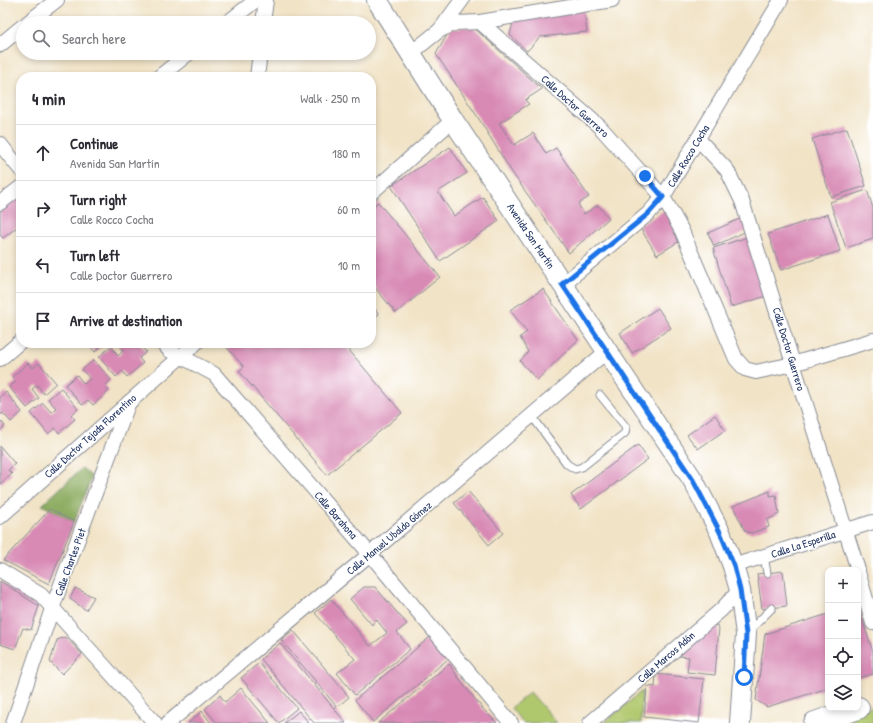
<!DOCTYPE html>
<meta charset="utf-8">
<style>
:root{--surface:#fff;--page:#f2f2f3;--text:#2b2b33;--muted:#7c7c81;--line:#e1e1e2}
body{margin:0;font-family:"Patrick Hand",sans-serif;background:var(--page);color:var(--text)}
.controls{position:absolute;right:12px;bottom:12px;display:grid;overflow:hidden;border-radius:8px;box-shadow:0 2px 6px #0003}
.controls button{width:36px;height:36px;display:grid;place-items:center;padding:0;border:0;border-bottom:1px solid var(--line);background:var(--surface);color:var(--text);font:20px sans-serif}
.stop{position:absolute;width:12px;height:12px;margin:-9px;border:3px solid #1a73e8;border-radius:50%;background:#fff}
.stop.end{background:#1a73e8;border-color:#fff;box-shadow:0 1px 4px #0008}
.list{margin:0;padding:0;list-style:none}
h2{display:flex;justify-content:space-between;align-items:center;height:52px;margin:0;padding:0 16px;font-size:17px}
h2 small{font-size:13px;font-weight:400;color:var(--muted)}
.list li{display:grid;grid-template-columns:26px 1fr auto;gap:12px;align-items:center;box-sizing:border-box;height:56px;padding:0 16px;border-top:1px solid var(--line)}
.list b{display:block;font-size:15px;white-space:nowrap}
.list p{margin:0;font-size:13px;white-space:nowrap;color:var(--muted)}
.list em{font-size:13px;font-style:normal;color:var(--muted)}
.icon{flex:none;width:22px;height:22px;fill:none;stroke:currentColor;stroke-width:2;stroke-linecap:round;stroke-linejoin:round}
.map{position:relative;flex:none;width:873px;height:723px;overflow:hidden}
.search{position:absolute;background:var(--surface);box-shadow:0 2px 6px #0003;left:16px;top:16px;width:360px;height:44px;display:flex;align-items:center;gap:10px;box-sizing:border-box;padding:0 14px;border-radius:22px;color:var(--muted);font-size:15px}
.panel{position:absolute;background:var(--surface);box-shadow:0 2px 6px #0003;left:16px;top:72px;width:360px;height:276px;border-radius:16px}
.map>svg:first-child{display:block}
.green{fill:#b0c86d;stroke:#667c66}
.forest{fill:#8cac60;stroke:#546e5f}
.building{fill:#d88ab5}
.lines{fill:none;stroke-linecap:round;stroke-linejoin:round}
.lane-casing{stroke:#868992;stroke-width:9}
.street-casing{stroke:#868992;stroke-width:16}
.secondary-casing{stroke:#868992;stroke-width:22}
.primary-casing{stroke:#868992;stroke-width:24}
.lane{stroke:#fff;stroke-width:7}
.street{stroke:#fff;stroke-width:14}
.secondary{stroke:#fff;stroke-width:20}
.primary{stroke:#fff;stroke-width:22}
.route{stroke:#1a73e8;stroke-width:5}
.labels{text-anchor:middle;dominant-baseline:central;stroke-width:3;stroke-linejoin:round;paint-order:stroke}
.street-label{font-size:11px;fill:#1b2f5e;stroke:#fff}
</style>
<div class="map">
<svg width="873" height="723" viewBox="0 0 873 723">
<rect width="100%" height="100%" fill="#fff"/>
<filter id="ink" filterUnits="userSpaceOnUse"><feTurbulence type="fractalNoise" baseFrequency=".025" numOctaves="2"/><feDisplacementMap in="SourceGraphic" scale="8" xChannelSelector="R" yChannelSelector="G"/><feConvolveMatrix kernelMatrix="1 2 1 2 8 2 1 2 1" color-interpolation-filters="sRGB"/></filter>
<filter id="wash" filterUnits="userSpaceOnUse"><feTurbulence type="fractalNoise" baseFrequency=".012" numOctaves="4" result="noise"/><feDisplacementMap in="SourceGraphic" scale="16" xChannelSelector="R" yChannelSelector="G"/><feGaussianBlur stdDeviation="0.9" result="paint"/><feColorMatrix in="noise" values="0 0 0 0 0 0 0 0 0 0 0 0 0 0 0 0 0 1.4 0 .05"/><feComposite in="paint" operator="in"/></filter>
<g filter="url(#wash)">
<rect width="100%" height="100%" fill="#f1e3c6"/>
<!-- green -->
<g class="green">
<path d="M642,691L641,723H604Z"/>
<path d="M530,692L557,723H523L511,708Z"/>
<path d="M873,706V723H830Z"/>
</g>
<!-- forest -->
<path class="forest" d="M82,468L92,477L74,522L42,505Z"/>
<g id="blocks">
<!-- building -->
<g class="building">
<path d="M584,10L587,32L540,37L527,51L510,35L514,18Z"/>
<path d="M473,27L542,89L525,100L529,104L499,123L514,145L533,133L546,154L556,148L589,197L578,204L584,214L598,205L609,218L569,253L513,174L477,116L436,54L451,28Z"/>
<path d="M847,128L866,186L831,197L812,139Z"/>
<path d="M450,147L467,173L438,192L454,216L483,197L499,221L440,261L391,186Z"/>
<path d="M867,190L873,208V239L846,248L830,202Z"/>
<path d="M21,193V224L3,238L0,235V210Z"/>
<path d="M378,202L440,277L396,313L371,283V208Z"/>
<path d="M663,211L670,216L683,239L657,255L639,226Z"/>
<path d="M828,214L840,251L781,270L768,234Z"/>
<path d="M744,217L749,230L714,246L708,233Z"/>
<path d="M751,236L770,295L731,307L713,248Z"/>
<path d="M543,289L578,340L537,380L520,361L528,352L520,337L527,332L510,310Z"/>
<path d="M371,304L379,314L371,321Z"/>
<path d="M658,308L671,328L632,353L620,333Z"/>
<path d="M87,343H105L95,352Z"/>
<path d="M116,343H138L146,352L139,358L143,363L127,377L122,371L116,377L99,357L111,346L118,356L123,351Z"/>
<path d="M223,343H343L402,413L327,475L239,371L244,367Z"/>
<path d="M94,360L111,380L105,386L109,391L93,405L88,400L82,405L65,385L77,375L84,384L90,379L82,370Z"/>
<path d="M28,363L33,368L39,363L56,383L44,394L37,385L32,389L39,398L27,408L9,387L16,382L12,377Z"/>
<path d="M61,388L78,409L71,415L75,419L59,433L55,428L48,434L31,413L43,403L51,412L56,408L48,399Z"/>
<path d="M6,392L22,412L11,422L3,413L0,415V397Z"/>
<path d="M715,415L725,430L698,449L687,435Z"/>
<path d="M0,420L5,426L0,431Z"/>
<path d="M638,445L648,459L581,509L571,495Z"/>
<path d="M0,446L15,464L8,470L12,474L0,484Z"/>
<path d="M468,491L503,533L489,545L454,503Z"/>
<path d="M770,491V496L776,495L779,514L767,520L769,527L751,533L745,531L733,506Z"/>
<path d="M50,509L74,522L49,584L3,560Z"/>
<path d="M783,571L787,606L762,609L757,574Z"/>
<path d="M0,581L39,606L31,630L23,628L15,649L0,644Z"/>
<path d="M364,587H375L407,624L397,632L410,649L355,695L337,673L355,659L315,613L331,599L370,646L387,633L376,619L372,625L350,599Z"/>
<path d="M75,588L94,597L86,610L70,599Z"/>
<path d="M858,606L873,652V674L858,678Z"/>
<path d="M828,614V688L767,707L756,700L765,634Z"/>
<path d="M717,625L719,628L715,675L687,672L689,657L679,656L713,626Z"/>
<path d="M293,630L349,697L337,707L281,640Z"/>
<path d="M66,637L82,654L62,674L50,662L57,640Z"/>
<path d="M430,637L448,659L373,722L355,700Z"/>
<path d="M280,643L346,723H314L261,659Z"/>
<path d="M259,663L297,708L279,723L241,678Z"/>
<path d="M449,664L466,688L484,710L497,723H378Z"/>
<path d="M656,674L704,679L699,723L644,717L647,686L655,687Z"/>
<path d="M241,688L270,723H217L205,709L220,695L225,702Z"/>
<path d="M202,711L211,723H188Z"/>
<path d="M299,711L309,723H284Z"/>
</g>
</g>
</g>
<g filter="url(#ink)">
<use href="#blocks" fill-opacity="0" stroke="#868992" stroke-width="1"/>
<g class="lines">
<defs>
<g id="lane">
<path d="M532,416L567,464L575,469L582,467L625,433L626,427L600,395"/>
<path d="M764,556L767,573"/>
<path d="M749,631L772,608"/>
</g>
<g id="street">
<path d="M480,22L600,127L663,197L682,231L736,359L745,369L756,372L793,364L873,340"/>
<path d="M27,23L57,0"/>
<path d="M227,23L256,0"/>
<path d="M263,23L266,0"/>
<path d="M440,30L456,23L480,22L612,0"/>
<path d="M0,45L23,26"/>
<path d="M411,53L440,30L462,0"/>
<path d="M159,77L189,53"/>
<path d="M257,77L260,53"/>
<path d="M698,139L727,170L742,201L858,570"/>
<path d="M0,144L21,170"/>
<path d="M371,193L453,120"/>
<path d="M0,203L21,187"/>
<path d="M563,284L648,214L663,197L781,0"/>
<path d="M163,343L169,350L214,374L370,554L511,723"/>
<path d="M0,359L21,341"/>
<path d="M0,517L196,343"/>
<path d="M733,566L873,522"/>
<path d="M0,570L41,595L155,723"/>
<path d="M858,572L873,623"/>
<path d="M13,723L53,606L129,402"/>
<path d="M168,723L370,554L607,351"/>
<path d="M590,723L721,610L740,590"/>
</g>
<path id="secondary" d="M377,0L453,120L693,480L720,532L733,566L740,590L746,634L740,723"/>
<path id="primary" d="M815,723L858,708"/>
</defs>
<!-- lane casing -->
<use href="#lane" class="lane-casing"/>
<!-- street casing -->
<use href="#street" class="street-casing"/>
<!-- secondary casing -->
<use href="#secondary" class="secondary-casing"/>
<!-- primary casing -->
<use href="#primary" class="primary-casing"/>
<!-- lane -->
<use href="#lane" class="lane"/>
<!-- street -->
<use href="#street" class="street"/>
<!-- secondary -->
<use href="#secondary" class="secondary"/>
<!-- primary -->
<use href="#primary" class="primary"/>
</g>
</g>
<g class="lines" filter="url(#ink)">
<!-- route -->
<path class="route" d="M645,176L663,197L648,214L562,284L693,480L720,532L734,566L740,590L746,634L744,677"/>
</g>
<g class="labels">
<!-- street labels -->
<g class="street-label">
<text transform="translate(575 106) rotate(42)">Calle Doctor Guerrero</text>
<text transform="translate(688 156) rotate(-59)">Calle Rocco Cocha</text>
<text transform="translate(531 236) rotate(56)">Avenida San Martín</text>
<text transform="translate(789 349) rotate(73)">Calle Doctor Guerrero</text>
<text transform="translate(90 436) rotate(-42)">Calle Doctor Tejada Florentino</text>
<text transform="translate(336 515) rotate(49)">Calle Barahona</text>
<text transform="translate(389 538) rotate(-40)">Calle Manuel Ubaldo Gómez</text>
<text transform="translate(803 544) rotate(-18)">Calle La Esperilla</text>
<text transform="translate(70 562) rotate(-70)">Calle Charles Piet</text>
<text transform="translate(666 657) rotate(-41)">Calle Marcos Adón</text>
</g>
</g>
</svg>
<div class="controls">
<button>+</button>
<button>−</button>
<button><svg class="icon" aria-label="locate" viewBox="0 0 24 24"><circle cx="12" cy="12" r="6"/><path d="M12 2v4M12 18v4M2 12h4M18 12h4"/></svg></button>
<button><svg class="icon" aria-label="layers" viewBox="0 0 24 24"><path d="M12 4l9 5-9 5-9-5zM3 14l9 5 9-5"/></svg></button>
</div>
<div class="stop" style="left:744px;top:677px"></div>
<div class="stop end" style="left:645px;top:176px"></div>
<div class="search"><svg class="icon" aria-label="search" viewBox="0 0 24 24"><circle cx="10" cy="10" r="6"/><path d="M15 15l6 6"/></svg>Search here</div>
<section class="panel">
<h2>4 min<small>Walk · 250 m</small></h2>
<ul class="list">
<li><svg class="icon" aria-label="ahead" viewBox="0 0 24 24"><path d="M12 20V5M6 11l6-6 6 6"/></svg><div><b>Continue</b><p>Avenida San Martín</p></div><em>180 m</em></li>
<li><svg class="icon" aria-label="right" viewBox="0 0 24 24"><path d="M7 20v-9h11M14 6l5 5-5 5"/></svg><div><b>Turn right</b><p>Calle Rocco Cocha</p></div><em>60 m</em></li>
<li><svg class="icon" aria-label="left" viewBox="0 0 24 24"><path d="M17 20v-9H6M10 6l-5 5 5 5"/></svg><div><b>Turn left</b><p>Calle Doctor Guerrero</p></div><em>10 m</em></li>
<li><svg class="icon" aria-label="arrive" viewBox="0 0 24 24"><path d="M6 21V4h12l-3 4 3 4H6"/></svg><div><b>Arrive at destination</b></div></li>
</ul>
</section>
</div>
